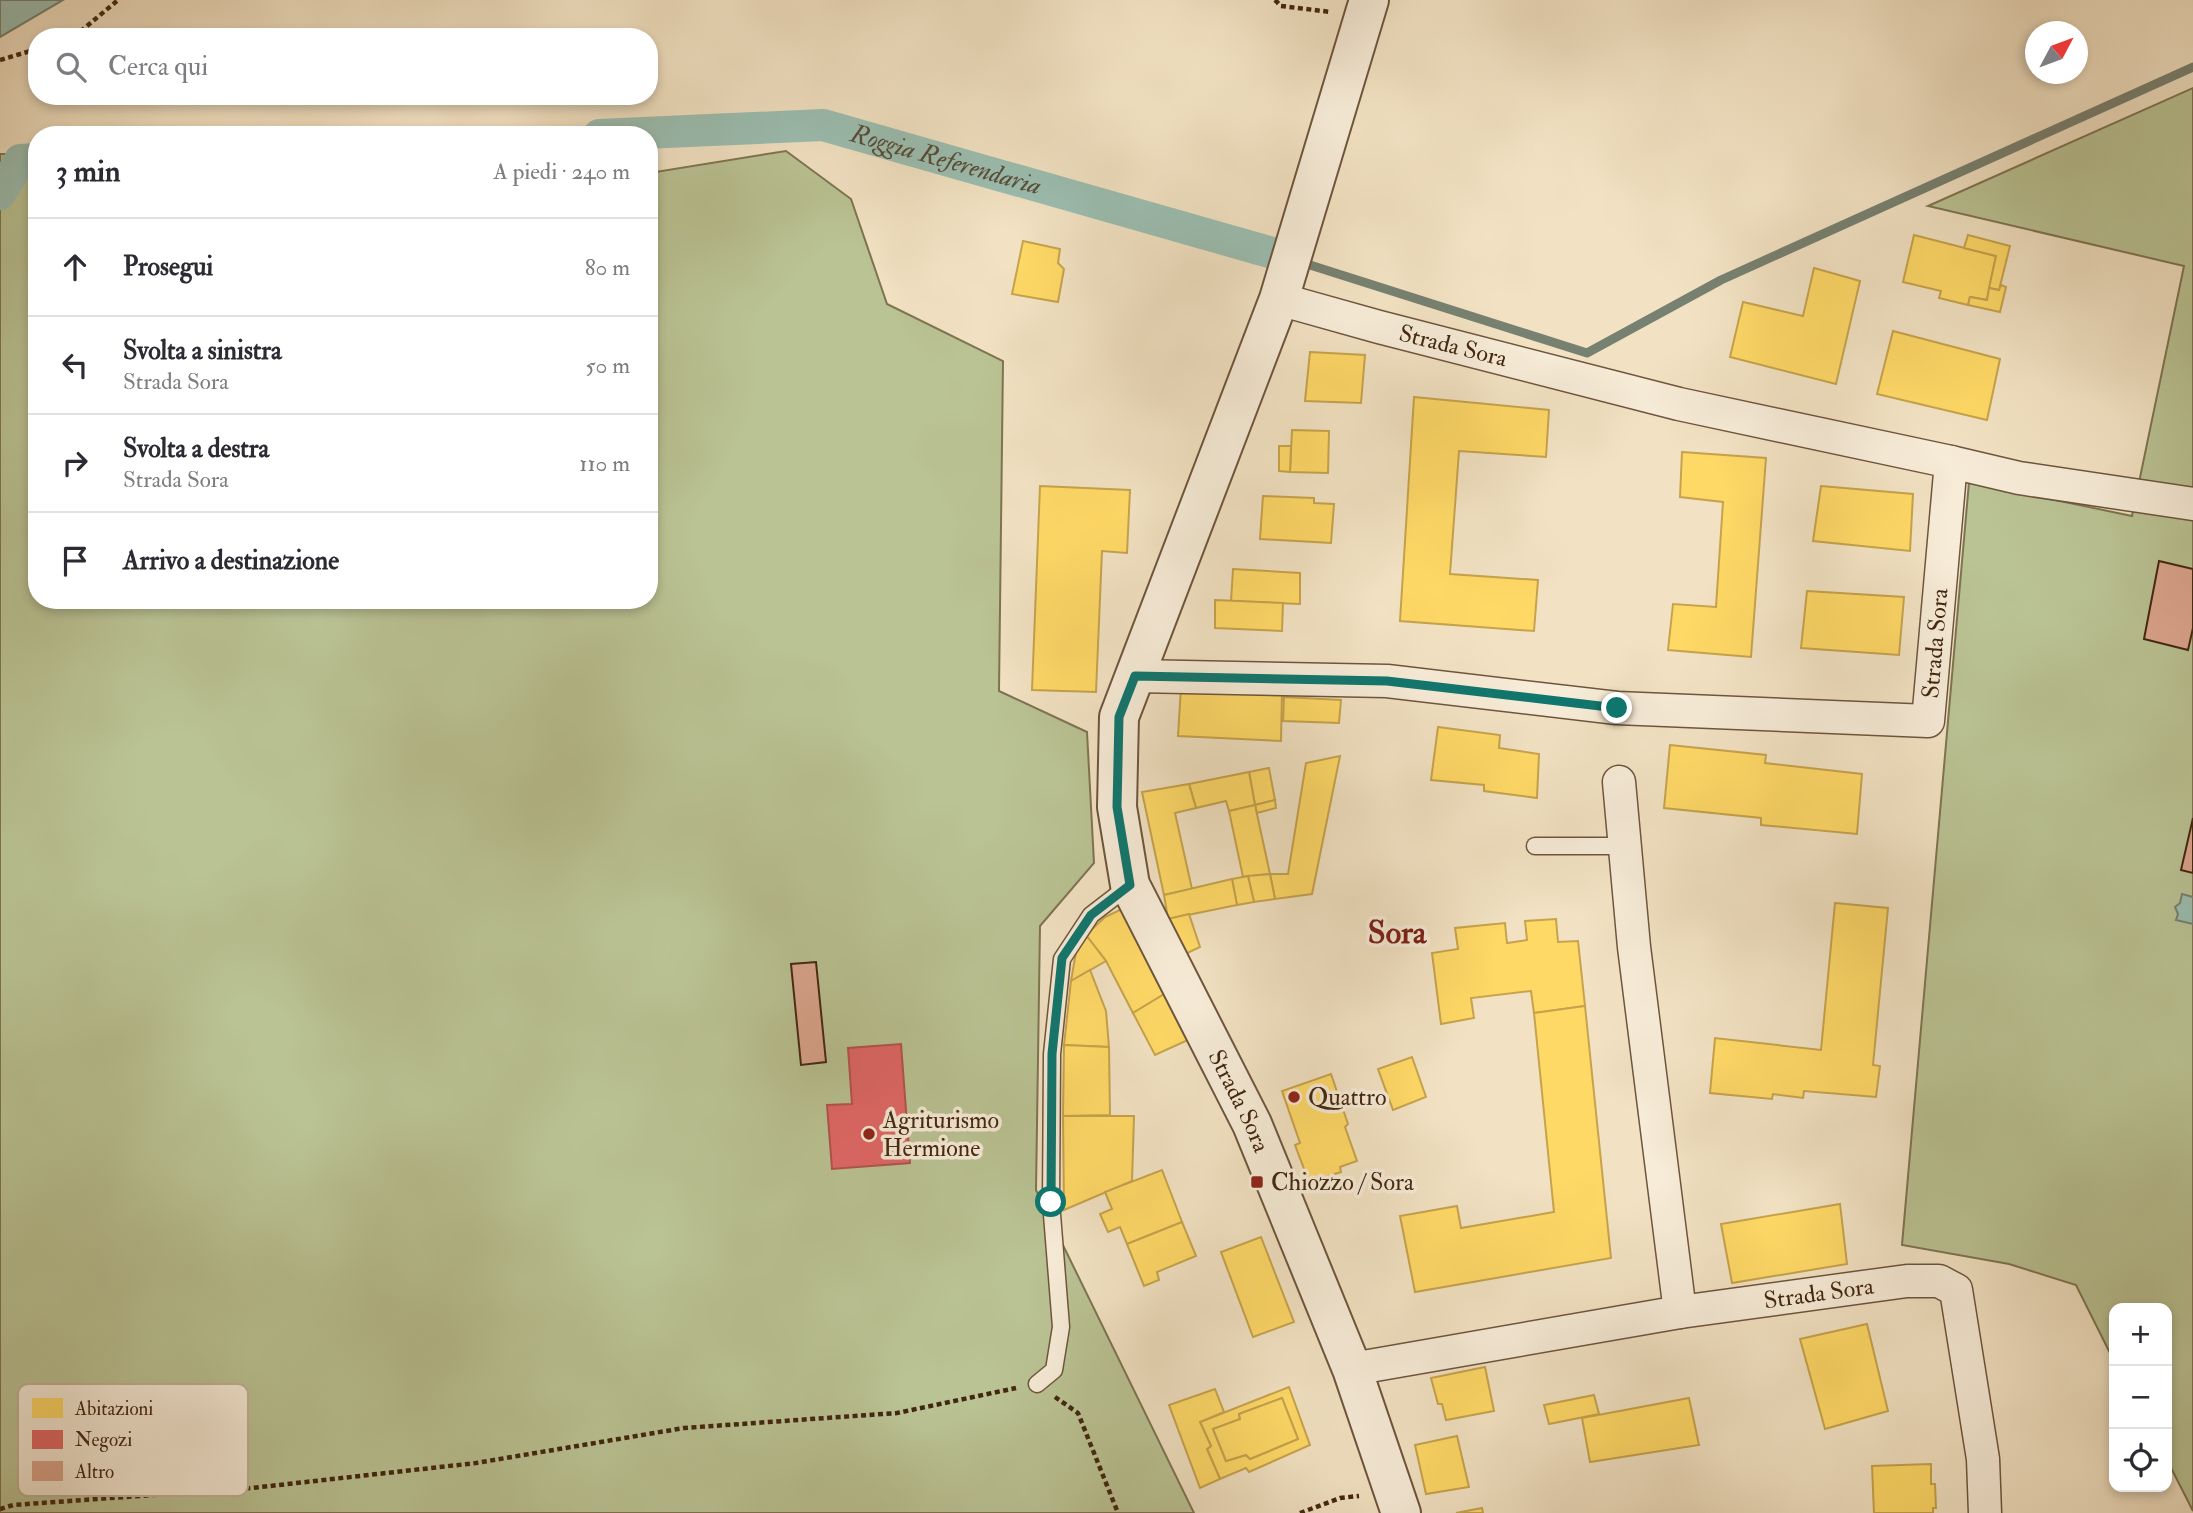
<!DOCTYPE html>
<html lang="it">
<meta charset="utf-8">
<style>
:root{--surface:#fff;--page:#f2f2f3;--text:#2b2b33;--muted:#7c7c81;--line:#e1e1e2}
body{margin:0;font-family:"IM FELL Double Pica",serif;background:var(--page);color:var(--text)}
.controls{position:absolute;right:21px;bottom:21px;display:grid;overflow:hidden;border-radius:14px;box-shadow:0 4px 10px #0003}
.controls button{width:63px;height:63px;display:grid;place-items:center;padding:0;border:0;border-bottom:2px solid var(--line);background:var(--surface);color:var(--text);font:35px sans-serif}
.compass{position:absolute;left:2025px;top:21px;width:63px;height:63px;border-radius:50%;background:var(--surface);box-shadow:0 4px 10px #0003;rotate:49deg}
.stop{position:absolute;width:21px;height:21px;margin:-16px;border:5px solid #0f766e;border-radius:50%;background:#fff}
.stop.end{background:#0f766e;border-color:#fff;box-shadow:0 2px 7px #0008}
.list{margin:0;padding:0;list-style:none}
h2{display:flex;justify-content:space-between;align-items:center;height:91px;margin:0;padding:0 28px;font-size:30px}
h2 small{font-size:23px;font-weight:400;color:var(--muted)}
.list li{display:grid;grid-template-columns:46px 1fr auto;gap:21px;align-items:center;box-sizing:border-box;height:98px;padding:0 28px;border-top:2px solid var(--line)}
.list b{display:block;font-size:26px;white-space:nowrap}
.list p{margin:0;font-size:23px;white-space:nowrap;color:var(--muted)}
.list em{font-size:23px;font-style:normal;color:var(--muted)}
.icon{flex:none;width:38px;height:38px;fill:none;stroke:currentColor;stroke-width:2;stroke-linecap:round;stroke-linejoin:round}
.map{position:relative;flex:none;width:2193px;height:1513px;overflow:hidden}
.search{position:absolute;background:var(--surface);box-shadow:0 4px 10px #0003;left:28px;top:28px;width:630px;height:77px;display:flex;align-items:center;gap:18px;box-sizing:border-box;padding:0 24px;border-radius:28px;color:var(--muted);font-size:26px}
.panel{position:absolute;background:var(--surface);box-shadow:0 4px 10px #0003;left:28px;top:126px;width:630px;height:483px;border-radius:28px}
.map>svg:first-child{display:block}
.green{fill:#bac394;stroke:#7e7452;stroke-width:2}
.water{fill:#9bbeb1;stroke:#778171;stroke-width:2}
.homes{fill:#ffd966;stroke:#c6a34c;stroke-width:2;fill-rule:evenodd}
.shops{fill:#e06666;stroke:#b1534c;stroke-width:2}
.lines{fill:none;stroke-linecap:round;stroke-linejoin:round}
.stream{stroke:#778171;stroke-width:9}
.canal{stroke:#9bbeb1;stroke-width:32}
.building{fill:#dba58e;stroke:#422610;stroke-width:2}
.service-casing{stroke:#6e553d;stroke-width:19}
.minor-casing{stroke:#6e553d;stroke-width:35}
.tertiary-casing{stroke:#6e553d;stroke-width:42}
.path{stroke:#422610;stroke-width:4.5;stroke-dasharray:5 3.5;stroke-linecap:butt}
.service{stroke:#f7ecd8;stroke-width:16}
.minor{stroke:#f7ecd8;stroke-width:32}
.tertiary{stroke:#f7ecd8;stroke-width:38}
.route{stroke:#0f766e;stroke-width:9}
.poi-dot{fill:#8f2418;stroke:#f7ecd8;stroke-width:2.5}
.labels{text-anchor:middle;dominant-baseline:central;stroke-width:7;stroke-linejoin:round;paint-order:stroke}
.street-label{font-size:24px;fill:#422610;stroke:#f7ecd8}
.poi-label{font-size:24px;fill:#422610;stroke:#f7ecd8;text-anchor:start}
.water-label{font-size:26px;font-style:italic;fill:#584c38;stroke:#f7ecd8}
.district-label{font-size:32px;font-weight:bold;fill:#7a1f14;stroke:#f7ecd8}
.key{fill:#f7ecd8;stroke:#c1b19c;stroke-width:2}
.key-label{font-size:19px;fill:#422610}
</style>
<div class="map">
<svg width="2193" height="1513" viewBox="0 0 2193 1513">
<rect width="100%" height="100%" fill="#f2e2c3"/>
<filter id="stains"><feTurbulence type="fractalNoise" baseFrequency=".00286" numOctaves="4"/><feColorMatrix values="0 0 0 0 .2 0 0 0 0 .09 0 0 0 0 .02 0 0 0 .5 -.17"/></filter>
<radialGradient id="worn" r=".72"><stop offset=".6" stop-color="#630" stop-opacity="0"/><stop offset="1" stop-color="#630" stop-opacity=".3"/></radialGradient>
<!-- green -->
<g class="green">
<path d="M2193,88V1511L2167,1460V1308H2114V1361L2076,1285L2009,1264L1902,1245L1969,482L2132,516L2184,266L1928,206Z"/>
<path d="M786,151L851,199L887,304L1003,361L999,691L1087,732L1094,863L1040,926L1036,1190L1194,1513H0V154H37V600H649V173Z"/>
</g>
<!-- water -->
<g class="water">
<path d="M0,0H63L0,37Z"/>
<path d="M2182,894L2193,897V924L2176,920L2178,914L2175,907L2180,903Z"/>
</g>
<!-- homes -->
<g class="homes">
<path d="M1914,235L1996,256L1987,300L1970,297L1968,305L1939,298L1941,291L1903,282Z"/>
<path d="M1968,235L2010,246L1999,290L1989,288L1996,256L1964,248Z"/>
<path d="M1023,241L1060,249L1058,263L1064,269L1058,302L1012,294Z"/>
<path d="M1814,268L1860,281L1836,384L1730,357L1743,302L1803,316Z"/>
<path d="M2001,285L2006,287L2000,312L1968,305L1970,297L1987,300L1989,288L1999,290Z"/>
<path d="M1893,331L2000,359L1987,420L1877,394Z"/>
<path d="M1310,352L1365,355L1361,403L1305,401Z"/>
<path d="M1414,397L1549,410L1546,457L1459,451L1450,574L1538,580L1534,631L1400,621Z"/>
<path d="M1292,430L1329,431L1328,473L1290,472Z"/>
<path d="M1279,446H1291L1290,472L1279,471Z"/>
<path d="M1682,452L1766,458L1751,657L1668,650L1673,604L1716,607L1723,502L1680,497Z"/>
<path d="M1040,486L1130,490L1127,553L1102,551L1096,692L1032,690Z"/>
<path d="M1821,486L1913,494L1910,551L1813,541Z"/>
<path d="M1263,496L1314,498V503L1334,504L1331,543L1260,539Z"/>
<path d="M1233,569L1300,573V604L1231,601Z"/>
<path d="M1807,591L1904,597L1899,655L1801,648Z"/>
<path d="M1215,600L1283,603L1282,631L1215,628Z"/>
<path d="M1181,687L1282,694L1281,741L1178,736Z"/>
<path d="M1284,697L1341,700L1339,723L1283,721Z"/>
<path d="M1438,727L1500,735L1499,748L1539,754L1537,798L1484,791V785L1431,780Z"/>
<path d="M1670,745L1766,755L1765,763L1862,774L1857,834L1761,825V818L1664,808Z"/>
<path d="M1340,756L1312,894L1275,899L1270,874H1288L1306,763Z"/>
<path d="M1269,768L1275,800L1255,805L1249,772Z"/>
<path d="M1249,772L1255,805L1229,811L1226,801L1196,808L1189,784Z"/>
<path d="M1189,784L1196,808L1175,813L1192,889L1164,895L1142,792Z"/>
<path d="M1275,800L1276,808L1257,813L1255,805Z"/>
<path d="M1255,805L1270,874L1243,877L1229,811Z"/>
<path d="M1270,874L1275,899L1254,902L1248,876Z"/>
<path d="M1248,876L1254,902L1237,905L1232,879Z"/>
<path d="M1232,879L1237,905L1168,919L1164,895Z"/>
<path d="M1835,903L1888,908L1873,1065L1880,1066L1876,1097L1804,1091L1803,1098L1773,1094L1772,1099L1710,1093L1715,1038L1821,1050Z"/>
<path d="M1124,908L1166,993L1133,1013L1106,961L1086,935L1105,917Z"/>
<path d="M1189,914L1200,947L1181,956L1168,919Z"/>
<path d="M1556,919L1558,942L1578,941L1585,1006L1534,1013L1531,991L1471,998L1474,1018L1441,1024L1432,953L1458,949L1455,928L1505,923L1507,943L1527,940L1525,921Z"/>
<path d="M1086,935L1106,961L1071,981L1076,952Z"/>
<path d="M1090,970L1106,1011L1109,1047L1064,1045L1071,981Z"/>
<path d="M1166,993L1188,1040L1155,1055L1133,1013Z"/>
<path d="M1585,1006L1611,1258L1415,1292L1400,1216L1457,1206L1461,1228L1554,1212L1534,1013Z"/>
<path d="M1064,1045L1109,1047L1110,1115L1063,1116Z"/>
<path d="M1412,1057L1426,1097L1393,1110L1378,1069Z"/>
<path d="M1331,1074L1348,1124L1345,1127L1357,1161L1340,1167L1341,1172L1309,1182L1295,1145L1300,1143L1282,1091Z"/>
<path d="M1063,1116H1134L1132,1181L1064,1210Z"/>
<path d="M1162,1170L1182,1222L1127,1244L1120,1227L1108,1232L1100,1214L1112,1209L1105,1192Z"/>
<path d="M1840,1204L1847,1264L1732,1283L1721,1224Z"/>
<path d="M1182,1222L1196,1256L1157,1272L1159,1280L1144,1286L1127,1244Z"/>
<path d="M1261,1237L1294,1322L1253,1337L1221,1252Z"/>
<path d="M1867,1324L1888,1411L1825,1429L1800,1339Z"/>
<path d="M1485,1367L1494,1411L1446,1420L1442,1404H1438L1431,1378Z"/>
<path d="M1289,1387L1310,1445L1249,1472L1246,1468L1220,1479L1207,1449L1211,1446L1200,1422ZM1282,1398L1298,1439L1250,1459L1246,1455L1226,1461L1213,1429L1240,1419L1239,1414Z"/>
<path d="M1215,1389L1224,1412L1200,1422L1211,1446L1207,1449L1220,1479L1200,1488L1169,1405Z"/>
<path d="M1594,1395L1599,1414L1549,1424L1544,1405Z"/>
<path d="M1282,1398L1298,1439L1250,1459L1246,1455L1226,1461L1213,1429L1240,1419L1239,1414Z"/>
<path d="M1689,1398L1699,1445L1590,1462L1582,1418Z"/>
<path d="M1457,1436L1469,1487L1426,1494L1415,1445Z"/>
<path d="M1931,1464V1484H1935L1936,1508H1933V1513H1874L1872,1466Z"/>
<path d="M1482,1508L1483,1513H1456Z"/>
</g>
<!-- shops -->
<path class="shops" d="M901,1044L910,1163L832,1169L827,1105L852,1104L848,1048Z"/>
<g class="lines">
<!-- stream -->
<path class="stream" d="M1310,265L1587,353L1721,280L2193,67"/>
<!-- canal -->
<g class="canal">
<path id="s1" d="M599,135L823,125L1283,256"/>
<path d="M0,194L20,160L37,159"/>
</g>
</g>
<!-- building -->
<g class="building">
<path d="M2159,561L2193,569V628L2188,650L2144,639Z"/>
<path d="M2193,818V873L2181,870Z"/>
<path d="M816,962L826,1062L801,1065L791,964Z"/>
</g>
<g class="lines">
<defs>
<g id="service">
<path d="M1535,846H1624"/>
<path d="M1037,1384L1054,1370L1061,1327L1051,1202L1052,1054L1062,959L1091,915L1130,885"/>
</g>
<g id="minor">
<path d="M1951,462L2019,478L2193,504"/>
<path id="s2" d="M1135,676L1387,681L1617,708L1928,721L1951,462L1679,404L1379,327L1279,299"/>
<path id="s3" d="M1680,1312L1907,1281H1939L1956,1290L1983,1459L1985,1513"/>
<path d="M1352,1369L1680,1312L1634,947L1619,782"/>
</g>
<g id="tertiary">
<path id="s4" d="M1369,0L1279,299L1119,717L1117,807L1130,885L1252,1124L1352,1369L1401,1513"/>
</g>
</defs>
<!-- service casing -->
<use href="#service" class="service-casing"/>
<!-- minor casing -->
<use href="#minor" class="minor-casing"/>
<!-- tertiary casing -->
<use href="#tertiary" class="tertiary-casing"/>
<!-- path -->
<g class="path">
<path d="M1275,0L1281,6L1331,12"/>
<path d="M74,37L118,0"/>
<path d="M0,60L37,49"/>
<path d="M1055,1397L1078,1413L1118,1513"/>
<path d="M0,1509L13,1505L252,1488L476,1463L684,1428L897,1413L1016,1388"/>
<path d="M1300,1513L1340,1498L1359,1496"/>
</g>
<!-- service -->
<use href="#service" class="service"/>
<!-- minor -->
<use href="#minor" class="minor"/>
<!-- tertiary -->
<use href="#tertiary" class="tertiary"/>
</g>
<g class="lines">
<!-- route -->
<path class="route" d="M1051,1202L1052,1054L1062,958L1091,915L1130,885L1117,807L1119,717L1135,676L1387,681L1617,708"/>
</g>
<!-- markers -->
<g class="poi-dot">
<circle cx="1294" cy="1097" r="7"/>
<circle cx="869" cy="1134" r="7"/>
<rect x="1250" y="1175" width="14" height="14" rx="3.5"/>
</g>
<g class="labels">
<!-- street labels -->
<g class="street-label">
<text transform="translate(1453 346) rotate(14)">Strada Sora</text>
<text stroke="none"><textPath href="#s2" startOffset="873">Strada Sora</textPath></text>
<text stroke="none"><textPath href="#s4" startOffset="1171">Strada Sora</textPath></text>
<text stroke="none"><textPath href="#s3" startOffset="140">Strada Sora</textPath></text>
</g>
<!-- poi labels -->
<g class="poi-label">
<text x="1308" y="1097">Quattro</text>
<text x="883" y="1120">Agriturismo<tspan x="883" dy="28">Hermione</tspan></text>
<text x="1271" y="1182">Chiozzo / Sora</text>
</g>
<!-- water labels -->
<g class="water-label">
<text stroke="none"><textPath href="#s1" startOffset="352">Roggia Referendaria</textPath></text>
</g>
<!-- district labels -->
<g class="district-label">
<text x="1397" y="933">Sora</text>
</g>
</g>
<!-- legend -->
<rect x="18" y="1384" width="230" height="112" rx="10" class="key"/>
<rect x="32" y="1398" width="31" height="20" fill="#ffd966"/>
<rect x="32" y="1430" width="31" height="19" fill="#e06666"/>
<rect x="32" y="1461" width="31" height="20" fill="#dba58e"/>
<g class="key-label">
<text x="75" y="1415">Abitazioni</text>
<text x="75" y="1446">Negozi</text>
<text x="75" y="1478">Altro</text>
</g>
<rect width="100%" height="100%" filter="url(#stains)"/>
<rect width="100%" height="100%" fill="url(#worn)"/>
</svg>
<div class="controls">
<button>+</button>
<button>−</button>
<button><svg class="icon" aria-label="locate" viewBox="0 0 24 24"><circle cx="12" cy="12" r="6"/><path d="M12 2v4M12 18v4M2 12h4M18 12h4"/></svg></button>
</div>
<svg class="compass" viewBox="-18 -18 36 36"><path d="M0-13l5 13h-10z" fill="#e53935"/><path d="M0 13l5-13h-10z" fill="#7c7c81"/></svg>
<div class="stop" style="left:1051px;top:1202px"></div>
<div class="stop end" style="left:1617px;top:708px"></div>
<div class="search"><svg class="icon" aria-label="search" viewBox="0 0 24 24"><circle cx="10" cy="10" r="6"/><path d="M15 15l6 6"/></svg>Cerca qui</div>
<section class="panel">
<h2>3 min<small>A piedi · 240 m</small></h2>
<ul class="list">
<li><svg class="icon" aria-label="ahead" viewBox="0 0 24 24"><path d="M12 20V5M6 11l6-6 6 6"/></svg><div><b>Prosegui</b></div><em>80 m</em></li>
<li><svg class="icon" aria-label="left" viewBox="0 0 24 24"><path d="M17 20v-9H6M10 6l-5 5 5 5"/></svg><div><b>Svolta a sinistra</b><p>Strada Sora</p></div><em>50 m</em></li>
<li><svg class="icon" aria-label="right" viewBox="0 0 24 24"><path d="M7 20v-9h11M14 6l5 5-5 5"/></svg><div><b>Svolta a destra</b><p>Strada Sora</p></div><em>110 m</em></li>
<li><svg class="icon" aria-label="arrive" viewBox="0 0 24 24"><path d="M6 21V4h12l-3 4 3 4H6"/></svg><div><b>Arrivo a destinazione</b></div></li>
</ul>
</section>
</div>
